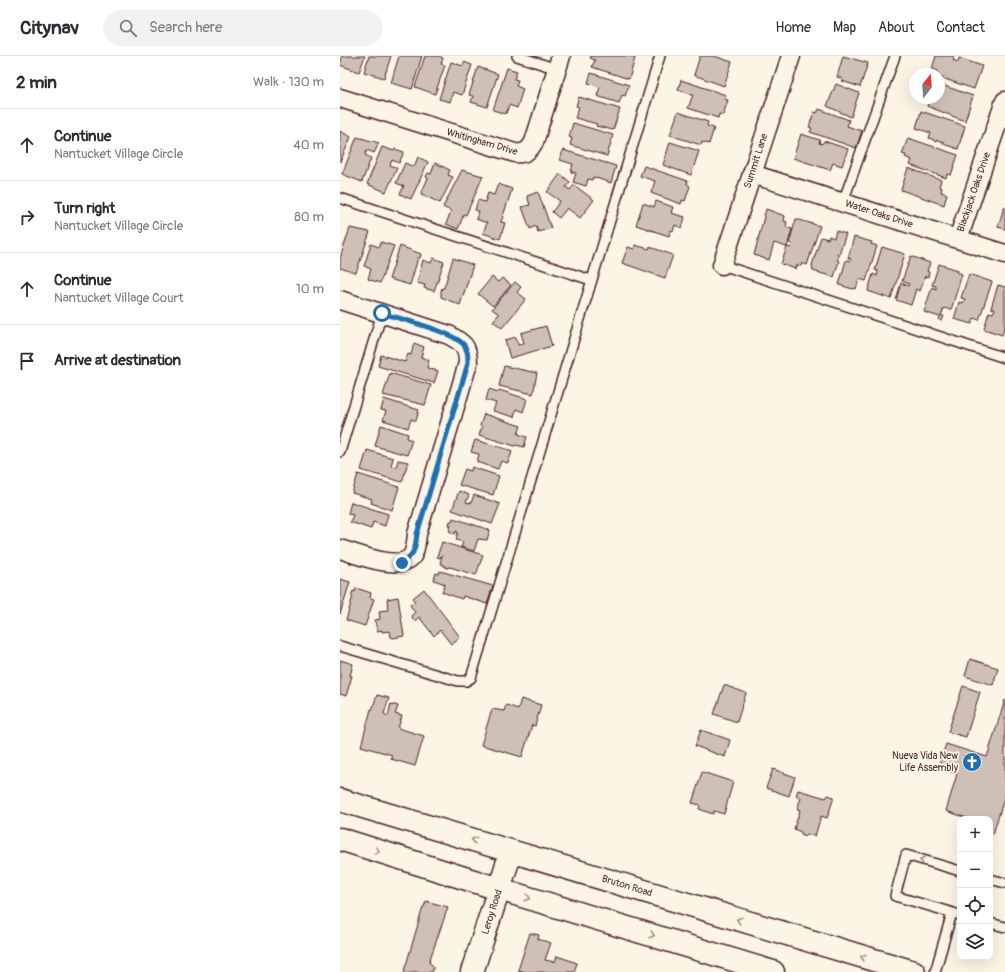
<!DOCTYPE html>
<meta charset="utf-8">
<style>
:root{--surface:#fff;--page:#f2f2f3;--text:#2b2b33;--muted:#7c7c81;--line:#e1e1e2}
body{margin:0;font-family:Pangolin,sans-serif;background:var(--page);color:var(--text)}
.controls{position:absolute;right:12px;bottom:12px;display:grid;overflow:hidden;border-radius:8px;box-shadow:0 4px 16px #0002}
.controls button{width:36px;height:36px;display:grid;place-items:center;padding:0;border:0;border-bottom:1px solid var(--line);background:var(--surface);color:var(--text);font:20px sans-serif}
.compass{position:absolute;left:569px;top:12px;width:36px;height:36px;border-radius:50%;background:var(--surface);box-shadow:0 4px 16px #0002;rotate:17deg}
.stop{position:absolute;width:12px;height:12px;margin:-9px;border:3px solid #1f6fb2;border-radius:50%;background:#fff}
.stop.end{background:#1f6fb2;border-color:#fff;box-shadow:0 1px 4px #0008}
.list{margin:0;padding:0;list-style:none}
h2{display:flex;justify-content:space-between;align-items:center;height:52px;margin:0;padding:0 16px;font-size:17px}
h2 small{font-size:13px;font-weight:400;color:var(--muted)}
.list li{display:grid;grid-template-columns:26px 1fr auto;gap:12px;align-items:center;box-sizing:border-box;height:72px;padding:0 16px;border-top:1px solid var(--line)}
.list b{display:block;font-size:15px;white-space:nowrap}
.list p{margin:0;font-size:13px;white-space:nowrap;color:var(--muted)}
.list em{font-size:13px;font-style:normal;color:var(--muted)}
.icon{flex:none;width:22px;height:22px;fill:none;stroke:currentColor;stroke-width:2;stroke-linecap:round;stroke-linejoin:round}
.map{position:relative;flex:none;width:665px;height:916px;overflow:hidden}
header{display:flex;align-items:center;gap:24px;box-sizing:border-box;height:56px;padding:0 20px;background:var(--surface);border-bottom:1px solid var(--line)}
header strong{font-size:19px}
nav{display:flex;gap:22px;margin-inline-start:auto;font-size:14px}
.search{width:280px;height:36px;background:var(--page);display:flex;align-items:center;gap:10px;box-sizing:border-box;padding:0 14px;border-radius:22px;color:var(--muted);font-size:15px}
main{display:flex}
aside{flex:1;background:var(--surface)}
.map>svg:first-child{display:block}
.building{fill:#cfc0b7;stroke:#4a1f2b}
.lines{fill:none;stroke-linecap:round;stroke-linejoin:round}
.service-casing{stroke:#4a1f2b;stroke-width:12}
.minor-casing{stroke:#4a1f2b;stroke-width:21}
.tertiary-casing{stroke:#4a1f2b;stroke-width:25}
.secondary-casing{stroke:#4a1f2b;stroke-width:25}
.service{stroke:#fcf5e5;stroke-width:9}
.minor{stroke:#fcf5e5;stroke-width:18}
.tertiary{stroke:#fcf5e5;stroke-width:22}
.secondary{stroke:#fcf5e5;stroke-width:22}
.oneway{stroke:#a38a88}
.route{stroke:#1f6fb2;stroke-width:5}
.labels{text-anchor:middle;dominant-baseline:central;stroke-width:3.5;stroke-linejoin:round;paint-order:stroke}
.street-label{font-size:10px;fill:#4a1f2b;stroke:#fcf5e5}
.poi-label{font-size:10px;fill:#4a1f2b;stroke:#fcf5e5;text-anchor:end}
</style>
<header>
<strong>Citynav</strong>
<div class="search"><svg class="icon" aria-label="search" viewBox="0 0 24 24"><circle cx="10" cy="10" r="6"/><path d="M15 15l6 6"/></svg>Search here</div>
<nav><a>Home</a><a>Map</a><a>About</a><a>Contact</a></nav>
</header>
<main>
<aside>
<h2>2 min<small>Walk · 130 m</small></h2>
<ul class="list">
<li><svg class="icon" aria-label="ahead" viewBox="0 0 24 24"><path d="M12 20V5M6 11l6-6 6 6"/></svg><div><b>Continue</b><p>Nantucket Village Circle</p></div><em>40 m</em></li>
<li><svg class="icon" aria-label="right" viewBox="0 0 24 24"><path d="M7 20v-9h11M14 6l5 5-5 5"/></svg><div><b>Turn right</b><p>Nantucket Village Circle</p></div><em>80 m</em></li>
<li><svg class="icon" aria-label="ahead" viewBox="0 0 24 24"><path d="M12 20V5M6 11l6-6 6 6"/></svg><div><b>Continue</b><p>Nantucket Village Court</p></div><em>10 m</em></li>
<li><svg class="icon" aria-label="arrive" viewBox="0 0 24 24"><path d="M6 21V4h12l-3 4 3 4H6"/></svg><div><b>Arrive at destination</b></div></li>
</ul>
</aside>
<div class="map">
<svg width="665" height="916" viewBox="0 0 665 916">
<rect width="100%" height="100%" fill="#fcf5e5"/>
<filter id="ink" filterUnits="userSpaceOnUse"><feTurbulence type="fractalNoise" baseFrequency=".025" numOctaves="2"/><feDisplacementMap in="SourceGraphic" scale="8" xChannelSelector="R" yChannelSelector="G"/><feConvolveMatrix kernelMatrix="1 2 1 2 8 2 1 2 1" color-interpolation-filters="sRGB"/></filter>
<g filter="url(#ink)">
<!-- building -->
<g class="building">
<path d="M2,0H25L19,16L0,9Z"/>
<path d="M29,0H51L44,22L24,16Z"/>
<path d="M59,0H82L72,33L51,27Z"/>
<path d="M85,0H99L103,2L101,8L105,9L95,38L75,31Z"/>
<path d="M251,0H290L295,2L289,23L252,11L255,4L250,2Z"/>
<path d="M360,0H374L392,6L384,30L354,19Z"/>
<path d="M503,0L528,7L520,31L502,25L503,23L497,21Z"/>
<path d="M596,0H612L614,1L613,4L618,6L619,2L642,10L634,33L599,21V18H597L598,15L592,13Z"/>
<path d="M111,6L123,10L124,6L132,9L122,39L113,36L110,46L99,43Z"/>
<path d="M138,11L158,18L147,51L131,46L133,40L129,39Z"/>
<path d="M167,12L177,15L174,23L178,24L176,30L183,33L177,52L169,49L166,58L153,54Z"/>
<path d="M251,17L289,29L285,40L282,39L279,47L257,40L260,31L248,27Z"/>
<path d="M341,24L386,39L384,43L388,44L383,59L379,58L378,62L348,52L353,39L338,34Z"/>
<path d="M496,28L519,37L511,61L487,50Z"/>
<path d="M599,28L633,40L625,65L587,50L589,45L582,43V42H599Z"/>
<path d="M239,41L280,53L273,74L256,70L257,68L235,62L239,51L236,50Z"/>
<path d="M479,53L509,64L507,70L522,75L516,92L470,76L472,72L469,71L474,56L477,57Z"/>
<path d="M581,55L625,70L618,93L603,88L604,86L597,84L596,86L594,85V84L589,82L591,77L576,72Z"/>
<path d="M338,56L368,66L367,70L374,72L369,88L362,86L361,89L330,79Z"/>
<path d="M233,67L273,79L267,100L230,89L232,82L229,81Z"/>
<path d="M0,75L11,81L0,106Z"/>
<path d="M461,78L480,84L479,87L482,88L484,85L508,93L502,110L493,107L490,114L453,102Z"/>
<path d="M17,81L39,87L34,97L27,94L25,99L31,102L22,126L2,118Z"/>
<path d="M568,82L618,99L611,119L607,118L606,122L570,109L572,104L565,101L566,99L562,98Z"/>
<path d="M330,86L359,95L351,119L323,109Z"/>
<path d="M42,91L54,95L55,93L64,96L59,107L52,104L50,109L57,112L46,136L27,128Z"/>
<path d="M223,94L276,110L271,127L253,121L252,124L248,123L246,130L233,126L236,117L231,116L233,108L220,104Z"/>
<path d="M78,101L88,106L71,143L60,138L64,130L56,127L65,107L74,111Z"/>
<path d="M95,107L110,114L108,119L113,121L100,147L81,138L88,122L86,121L88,117L91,118Z"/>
<path d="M304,110L348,125L347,128L350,130L345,145L342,144L341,148L311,137L315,125L300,120Z"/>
<path d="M568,112L601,124L599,131L602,132L601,136L607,138L604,149L561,134Z"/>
<path d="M122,114L143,120L126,159L124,158L118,173L106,168L111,155L103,151Z"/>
<path d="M220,118L230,126L226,131L230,134L234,129L254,144L240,162L227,152L219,162L212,156L220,145L207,136Z"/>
<path d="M158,128L172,133L161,166L165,167L160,183L143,177L147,167L136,163L139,155L135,154L138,144L145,146L148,137L154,139Z"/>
<path d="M198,136L211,172L198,176L196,170L190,173L182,151L190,149L187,140Z"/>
<path d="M316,145L333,151L331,157L345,161L342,172L335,169L333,175L331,174L329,180L296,169L303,147L314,151Z"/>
<path d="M664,151H665V173L658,171Z"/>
<path d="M426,153L445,160L444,165L447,166L446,171L452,173L447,191L434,187L429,204L414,199Z"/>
<path d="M456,163L480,170L467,209L462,207L461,210L457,209L456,213L441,208L447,191L451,192L452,188L449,187Z"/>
<path d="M10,172L30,176L16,217L0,212V202Z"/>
<path d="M496,175L506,178L499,198L497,197V199L499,200L497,204L499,205L494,221L473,215L472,209L481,181L488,183L489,180L494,182Z"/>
<path d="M514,181L532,186L531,188L537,190L526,225L519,223L516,233L514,232L513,233L499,229L506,204L510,205L511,203L508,202Z"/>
<path d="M41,186L54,190L40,227L28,223L31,213L24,210L31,188L39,191Z"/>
<path d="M295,189L309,193L310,191L333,199L325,222L282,207L288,191L294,193Z"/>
<path d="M60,190L81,198L80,202H78L70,229L49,223Z"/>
<path d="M542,191L565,198L551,243L528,235L533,218L537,220L538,215L535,214Z"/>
<path d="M571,200L590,207L587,215L589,216L588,221L585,220L580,235L576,233L571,249L556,244L561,227L568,230L569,228L562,225Z"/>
<path d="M93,202L104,206L94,235L84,232L85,229L77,227L83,204L91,207Z"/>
<path d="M113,202L133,209L120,249L101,241V235L102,232H104Z"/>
<path d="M599,208L618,214L617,216L622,218L611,254L604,252L601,260H604L602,265L599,264L600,261L584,256L592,231L596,233V230L592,229Z"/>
<path d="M629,218L652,226L639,264L634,262L632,268L614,263L619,246L623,247L625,243L621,242Z"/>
<path d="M152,221L158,226L162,222L171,229L153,250L138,238Z"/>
<path d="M175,226L181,231L177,236L186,243L162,272L153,265L159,258L152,253Z"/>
<path d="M658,229L665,231V272H664L662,279L644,273L649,256L653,257L655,253L651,252Z"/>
<path d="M206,270L212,290L170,302L165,284L176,281L178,289L184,287L181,277Z"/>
<path d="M74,287L84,291L81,301L89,304L87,312L98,315L94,327L38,310L41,299L65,306L68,298L71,299Z"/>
<path d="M164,310L197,317L193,338L159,330Z"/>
<path d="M50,317L91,329L85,349L43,339Z"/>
<path d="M149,333L158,336L159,334L187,343L183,356L176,353L174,361L153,355L156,347L146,344Z"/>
<path d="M44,343L79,354L76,365L71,363L68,372L43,364L46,355L41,354Z"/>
<path d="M144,358L181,370L178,378L187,381L184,391L176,389L175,390L139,379L142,371L140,370Z"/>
<path d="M41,369L68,378L67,382L72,384L67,399L35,390Z"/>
<path d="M135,384L170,394L172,396L168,407L161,405L158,413L137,406L139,398L131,396Z"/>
<path d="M27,394L53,402L51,410L56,411L58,404L68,406L62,426L21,414Z"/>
<path d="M132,411L159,420L153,439L119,429L125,413L131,415Z"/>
<path d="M18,418L59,431L52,454L31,447L32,443L12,437Z"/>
<path d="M119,435L129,439L126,446L131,447L134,439L160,448L152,468L112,454Z"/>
<path d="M11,446L48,458L45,470L33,466L31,473L10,466L13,459L8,458Z"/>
<path d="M113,462L150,474L147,484L138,483L134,495L121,491L123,486L116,484L118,476L116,475L115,478L109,475L111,469H109L110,465H112Z"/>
<path d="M102,486L143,499L136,519L110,511L106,512V511L100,507L102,500H101L100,502L97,501Z"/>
<path d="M100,515L153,530L147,548L123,540L122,543L102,536L105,528L94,524L96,517L99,518Z"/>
<path d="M0,523L10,526L0,558Z"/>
<path d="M16,532L31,537L30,542L34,543L25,570L6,564L13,540H11L13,535L15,536Z"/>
<path d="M84,533L120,581L111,588L100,574L94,580L79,561L75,565L71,560L75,556L70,549L75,545L73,542Z"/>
<path d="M58,541L64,580L53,582L51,581L50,575L42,576V574L37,575L35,564L40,563L39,555L48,554L47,543Z"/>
<path d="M630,603L658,612L653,629L625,620Z"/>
<path d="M0,604L13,608L10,620H12L6,640L0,638Z"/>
<path d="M384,629L406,637L397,666L374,658Z"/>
<path d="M623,630L640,636L626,681L608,676Z"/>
<path d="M37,639L49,642L44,658L48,660L51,648L58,650L55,658L62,660L58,672L84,680L75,710L51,703L52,699L21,690L31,653L32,654Z"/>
<path d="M181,643L201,649L195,670L192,669L182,701L141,689L152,653L164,655L166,649L178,653Z"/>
<path d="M665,644V739L653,778L650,777V763H630L606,755L617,718L598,712L606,688L647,701Z"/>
<path d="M361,674L390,684L385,701L355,690Z"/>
<path d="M433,713L455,721L449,740L426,732Z"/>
<path d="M362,716L393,726L384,758L374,755L373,758L359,753L360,749L352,747Z"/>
<path d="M458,734L486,742L488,739L494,741L487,762L481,760L475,780L467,778L466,780L461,778V776L454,773L460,754L457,753L461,742L456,740Z"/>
<path d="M86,845L108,851L89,906L94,911L92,916H64L83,851H84Z"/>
<path d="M190,877L199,879L198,883L211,887L205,904L215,906L217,900L237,907L234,916H185L178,914Z"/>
</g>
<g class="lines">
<defs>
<g id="service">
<path d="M177,0L217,13"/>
<path d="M0,142L251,224"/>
<path d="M503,146L555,0"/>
<path d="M382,209L665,302"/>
<path d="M0,396L42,257"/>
<path d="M0,590L118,625H126L131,622L320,0"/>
<path d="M620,815L566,799L555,840L620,859"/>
<path d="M650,823L665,827"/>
<path d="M650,867L665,871"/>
<path d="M595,916L612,857"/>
</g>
<g id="minor">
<path d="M0,42L175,97C185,98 189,95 194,86L221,0"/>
<path d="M412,118L665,198"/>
<path d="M618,183L665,45"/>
<path d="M382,209L451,0"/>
<path d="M0,244L109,279C123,287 128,290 128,307L77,478C76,485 76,494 72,500C60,516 16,498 0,493"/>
</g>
<path id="tertiary" d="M132,916L171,796"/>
<g id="secondary">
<path d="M0,744L574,916"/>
<path d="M0,783L159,833L433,916"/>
</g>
</defs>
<!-- service casing -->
<use href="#service" class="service-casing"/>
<!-- minor casing -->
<use href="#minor" class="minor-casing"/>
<!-- tertiary casing -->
<use href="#tertiary" class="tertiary-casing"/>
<!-- secondary casing -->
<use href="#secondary" class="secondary-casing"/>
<!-- service -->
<use href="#service" class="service"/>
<!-- minor -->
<use href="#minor" class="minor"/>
<!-- tertiary -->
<use href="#tertiary" class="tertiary"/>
<!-- secondary -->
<use href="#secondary" class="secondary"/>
</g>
<!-- one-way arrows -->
<defs><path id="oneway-chevron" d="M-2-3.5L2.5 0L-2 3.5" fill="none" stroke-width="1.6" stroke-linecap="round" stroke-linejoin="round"/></defs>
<g class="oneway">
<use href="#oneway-chevron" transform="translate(134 784) rotate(-163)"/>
<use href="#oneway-chevron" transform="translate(37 795) rotate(17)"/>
<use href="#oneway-chevron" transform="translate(582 804) rotate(-164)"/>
<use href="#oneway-chevron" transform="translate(188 842) rotate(17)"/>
<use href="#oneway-chevron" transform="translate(399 864) rotate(-163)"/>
<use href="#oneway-chevron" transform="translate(312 879) rotate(17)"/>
<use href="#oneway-chevron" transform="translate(523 901) rotate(-163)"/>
</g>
</g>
<g class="lines" filter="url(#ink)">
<!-- route -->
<path class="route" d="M42,257C60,263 114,276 124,289C128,295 128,300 128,307L77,478C75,493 75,498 62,507"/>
</g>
<!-- icons -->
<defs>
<symbol id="church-disc" viewBox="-11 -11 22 22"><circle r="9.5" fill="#1f6fb2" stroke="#fcf5e5"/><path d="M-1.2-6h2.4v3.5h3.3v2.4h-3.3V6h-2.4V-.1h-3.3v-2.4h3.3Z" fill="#fff"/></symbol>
</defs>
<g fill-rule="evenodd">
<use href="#church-disc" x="621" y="695" width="22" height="22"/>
</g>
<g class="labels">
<!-- street labels -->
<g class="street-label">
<text transform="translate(142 86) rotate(16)">Whitingham Drive</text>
<text transform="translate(416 105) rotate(-72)">Summit Lane</text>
<text transform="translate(634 136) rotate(-71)">Blackjack Oaks Drive</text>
<text transform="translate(539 158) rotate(18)">Water Oaks Drive</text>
<text transform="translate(287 830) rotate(17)">Bruton Road</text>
<text transform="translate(152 856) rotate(-72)">Leroy Road</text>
</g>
<!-- poi labels -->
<g class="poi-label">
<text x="618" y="700">Nueva Vida New<tspan x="618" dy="12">Life Assembly</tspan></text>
</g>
</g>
</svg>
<div class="controls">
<button>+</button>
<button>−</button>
<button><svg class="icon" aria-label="locate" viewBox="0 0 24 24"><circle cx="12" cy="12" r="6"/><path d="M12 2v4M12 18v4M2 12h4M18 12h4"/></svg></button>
<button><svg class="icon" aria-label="layers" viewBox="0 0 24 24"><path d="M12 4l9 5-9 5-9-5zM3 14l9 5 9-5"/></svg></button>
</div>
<svg class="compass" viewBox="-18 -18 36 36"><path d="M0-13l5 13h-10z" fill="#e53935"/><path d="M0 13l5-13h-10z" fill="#7c7c81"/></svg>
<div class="stop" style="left:42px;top:257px"></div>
<div class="stop end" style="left:62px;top:507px"></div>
</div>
</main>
